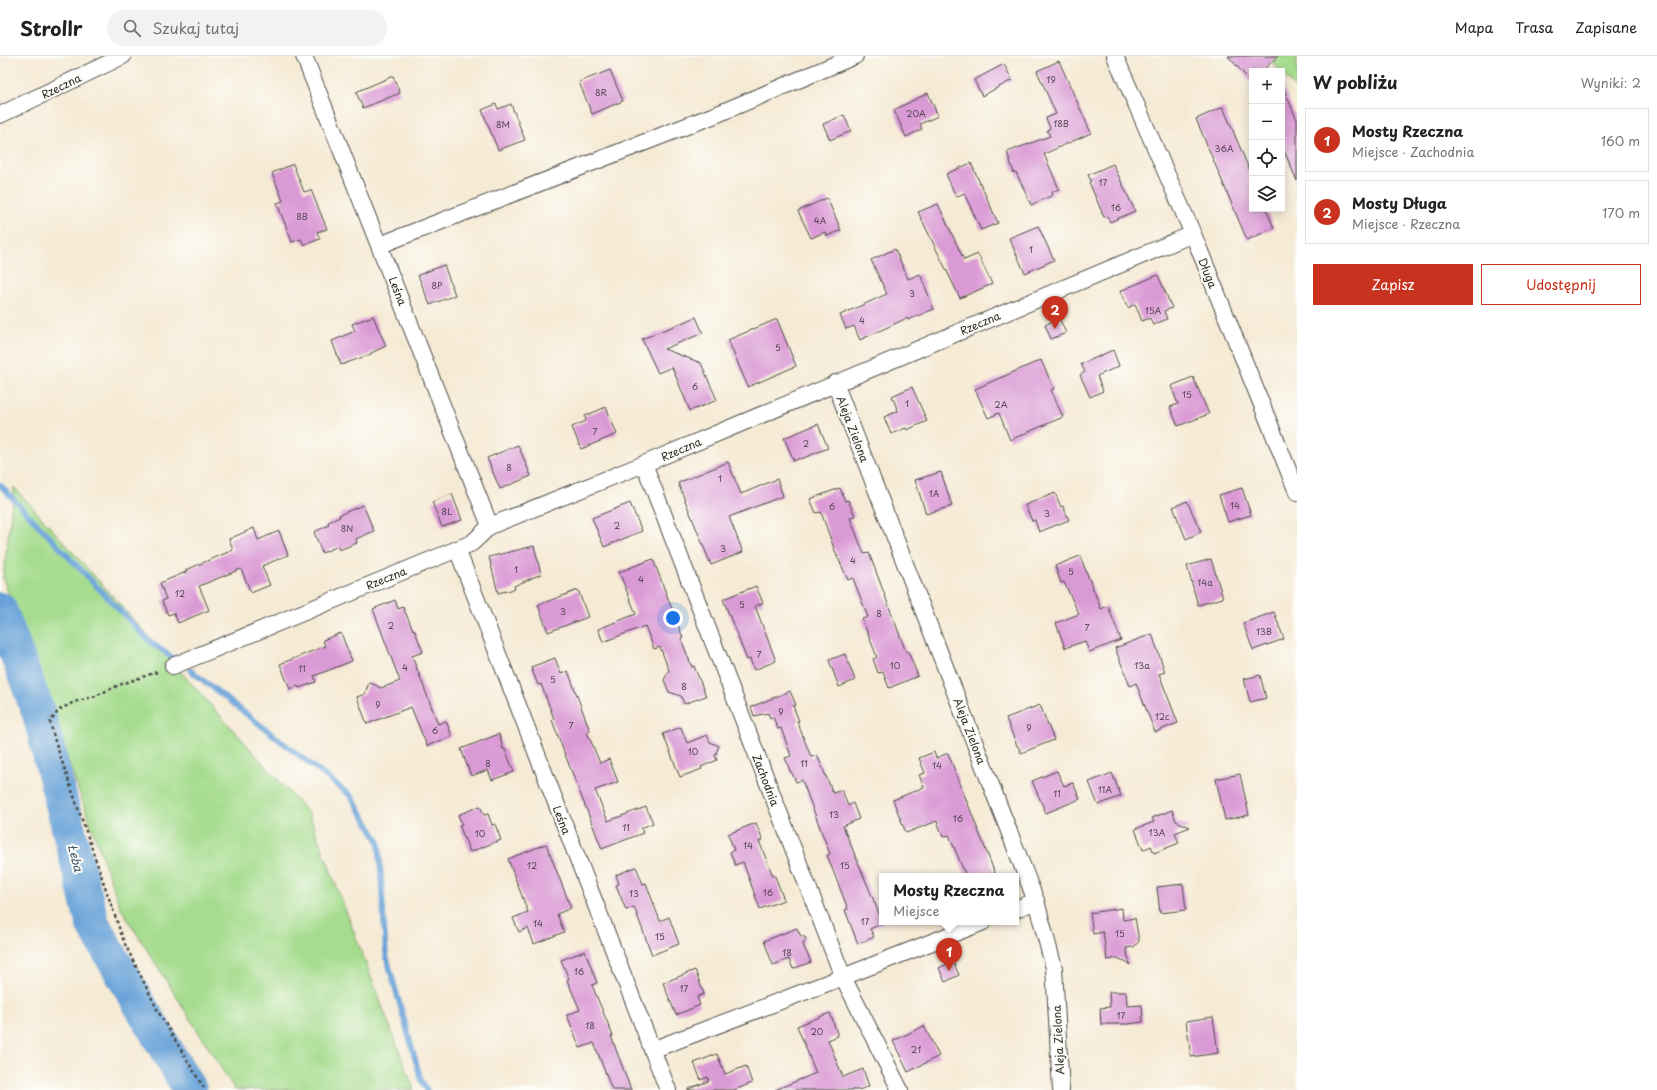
<!DOCTYPE html>
<html lang="pl">
<meta charset="utf-8">
<style>
:root{--surface:#fff;--page:#f2f2f2;--text:#202124;--muted:#757577;--line:#e0e0e0;--accent:#c8321e}
body{margin:0;font-family:"Playpen Sans",sans-serif;background:var(--page);color:var(--text)}
.controls{position:absolute;right:12px;top:12px;display:grid;overflow:hidden;border-radius:0px;box-shadow:0 2px 10px #0003}
.controls button{width:36px;height:36px;display:grid;place-items:center;padding:0;border:0;border-bottom:1px solid var(--line);background:var(--surface);color:var(--text);font:20px sans-serif}
.you{position:absolute;left:673px;top:562px;width:14px;height:14px;margin:-10px;border:3px solid #fff;border-radius:50%;background:#1a73e8;box-shadow:0 0 0 6px #1a73e833}
.badge{display:grid;place-items:center;width:26px;height:26px;border-radius:50%;background:var(--accent);color:#fff;font-size:13px;font-weight:700}
.pin{position:absolute;translate:-50% -33px;filter:drop-shadow(0 1px 2px #0008)}
.pin::after{content:'';position:absolute;top:21px;width:14px;height:12px;background:inherit;clip-path:polygon(0 0,100% 0,50% 100%)}
.popup{position:absolute;left:879px;top:817px;width:140px;height:52px;box-sizing:border-box;display:grid;place-content:center;border-radius:0px;background:var(--surface);filter:drop-shadow(0 1px 3px #0005);font-size:13px;white-space:nowrap;color:var(--muted)}
.popup b{font-size:15px;color:var(--text)}
.popup::after{content:'';position:absolute;left:50%;top:100%;margin-left:-8px;border:8px solid transparent;border-top-color:var(--surface)}
.list{margin:0;padding:0;list-style:none}
h2{display:flex;justify-content:space-between;align-items:center;height:52px;margin:0;padding:0 16px;font-size:17px}
h2 small{font-size:13px;font-weight:400;color:var(--muted)}
.list li{display:grid;grid-template-columns:26px 1fr auto;gap:12px;align-items:center;box-sizing:border-box;height:64px;margin:0 8px 8px;padding:0 8px;border:1px solid var(--line);border-radius:0px}
.list b{display:block;font-size:15px;white-space:nowrap}
.list p{margin:0;font-size:13px;white-space:nowrap;color:var(--muted)}
.list em{font-size:13px;font-style:normal;color:var(--muted)}
.actions{display:flex;gap:8px;padding:12px 16px}
.actions a{flex:1;padding:9px 0;border:1px solid var(--accent);border-radius:0px;text-align:center;font-size:14px;color:var(--accent)}
.actions .main{background:var(--accent);color:#fff}
.icon{flex:none;width:22px;height:22px;fill:none;stroke:currentColor;stroke-width:2;stroke-linecap:round;stroke-linejoin:round}
.map{position:relative;flex:none;width:1297px;height:1034px;overflow:hidden}
header{display:flex;align-items:center;gap:24px;box-sizing:border-box;height:56px;padding:0 20px;background:var(--surface);border-bottom:1px solid var(--line)}
header strong{font-size:19px}
nav{display:flex;gap:22px;margin-inline-start:auto;font-size:14px}
.search{width:280px;height:36px;background:var(--page);display:flex;align-items:center;gap:10px;box-sizing:border-box;padding:0 14px;border-radius:22px;color:var(--muted);font-size:15px}
main{display:flex}
aside{flex:1;background:var(--surface)}
.map>svg:first-child{display:block}
.green{fill:#a5dc8e;stroke:#68845c}
.lines{fill:none;stroke-linecap:round;stroke-linejoin:round}
.stream{stroke:#68a2d8;stroke-width:5.5}
.river{stroke:#68a2d8;stroke-width:34}
.building{fill:#da9ad5}
.street-casing{stroke:#494844;stroke-width:18}
.path{stroke:#494844;stroke-width:2.5;stroke-dasharray:3 3;stroke-linecap:butt}
.street{stroke:#fff;stroke-width:16}
.labels{text-anchor:middle;dominant-baseline:central;stroke-width:4;stroke-linejoin:round;paint-order:stroke}
.number-label{font-size:9px;fill:#574756}
.street-label{font-size:11px;fill:#2b2b2b;stroke:#fdfcf7}
.water-label{font-size:12px;font-style:italic;fill:#435b70;stroke:#fdfcf7}
</style>
<header>
<strong>Strollr</strong>
<div class="search"><svg class="icon" aria-label="search" viewBox="0 0 24 24"><circle cx="10" cy="10" r="6"/><path d="M15 15l6 6"/></svg>Szukaj tutaj</div>
<nav><a>Mapa</a><a>Trasa</a><a>Zapisane</a></nav>
</header>
<main>
<div class="map">
<svg width="1297" height="1034" viewBox="0 0 1297 1034">
<rect width="100%" height="100%" fill="#fdfcf7"/>
<filter id="ink" filterUnits="userSpaceOnUse"><feTurbulence type="fractalNoise" baseFrequency=".025" numOctaves="2"/><feDisplacementMap in="SourceGraphic" scale="8" xChannelSelector="R" yChannelSelector="G"/><feConvolveMatrix kernelMatrix="1 2 1 2 8 2 1 2 1" color-interpolation-filters="sRGB"/></filter>
<filter id="wash" filterUnits="userSpaceOnUse"><feTurbulence type="fractalNoise" baseFrequency=".012" numOctaves="4" result="noise"/><feDisplacementMap in="SourceGraphic" scale="16" xChannelSelector="R" yChannelSelector="G"/><feGaussianBlur stdDeviation="0.9" result="paint"/><feColorMatrix in="noise" values="0 0 0 0 0 0 0 0 0 0 0 0 0 0 0 0 0 1.4 0 .05"/><feComposite in="paint" operator="in"/></filter>
<g filter="url(#wash)">
<rect width="100%" height="100%" fill="#f5ead4"/>
<!-- green -->
<g class="green">
<path d="M1267,0H1297V34L1282,17V15H1280Z"/>
<path d="M14,431L309,758L414,1034H235L120,851L3,522Z"/>
</g>
<g class="lines">
<!-- stream -->
<g class="stream">
<path d="M0,429L149,585L174,603"/>
<path d="M190,614L351,740L379,786L386,899L421,1024L427,1034"/>
</g>
<!-- river -->
<path class="river" d="M0,553L39,658L93,869L190,1034"/>
</g>
<g id="blocks">
<!-- building -->
<g class="building">
<path d="M1228,0H1278L1262,15H1252V27Z"/>
<path d="M1059,5L1091,77L1044,98L1059,133L1052,136L1053,139L1031,149L1016,116L1014,117L1007,96L1050,80L1047,74L1050,72L1046,62L1056,58L1037,15Z"/>
<path d="M1004,8L1012,24L982,40L974,24Z"/>
<path d="M610,14L623,45L592,58L579,26Z"/>
<path d="M393,20L400,37L363,52L356,36Z"/>
<path d="M1282,29L1297,64V125L1282,90Z"/>
<path d="M928,37L938,60L920,68L922,73L906,81L894,54Z"/>
<path d="M496,48L498,53L511,48L525,84L498,94L482,54Z"/>
<path d="M1223,51L1252,120V153H1266L1274,172L1247,184L1196,63Z"/>
<path d="M844,59L851,75L830,84L823,68Z"/>
<path d="M971,107L998,167L981,174L964,137L956,141L946,118Z"/>
<path d="M293,108L304,136L311,134L327,173L317,176L320,183L304,189L301,183L292,186L277,147L283,145L272,117Z"/>
<path d="M1113,108L1135,155L1110,166L1107,160L1104,161L1089,126L1091,125L1088,119Z"/>
<path d="M827,142L841,174L827,180L825,176L811,182L798,155Z"/>
<path d="M938,148L964,204L978,198L992,228L960,242L918,156Z"/>
<path d="M1038,170L1054,204L1025,217L1009,182Z"/>
<path d="M895,193L908,223L920,218L934,253L908,264L907,262L860,284L854,270L846,273L840,259L887,238L871,204Z"/>
<path d="M444,209L455,239L430,249L418,219Z"/>
<path d="M1158,219L1172,252L1164,255L1167,263L1153,269L1150,262L1142,265L1135,248L1128,252L1120,235Z"/>
<path d="M373,260L386,290L371,297V298L341,309L332,285L355,275L352,268Z"/>
<path d="M696,261L703,277L664,293L701,307L710,328L717,344L690,355L672,311L658,317L642,283Z"/>
<path d="M1059,262L1066,277L1051,283L1045,269Z"/>
<path d="M777,263L796,310L748,331L728,284Z"/>
<path d="M1113,294L1119,310L1097,320L1103,335L1090,341L1080,319L1085,316L1081,308Z"/>
<path d="M1041,304L1054,333L1051,334L1063,361L1010,384L999,357L988,362L975,333Z"/>
<path d="M1193,321L1209,358L1178,370L1170,351L1178,348L1171,330Z"/>
<path d="M912,331L927,365L907,374L906,372L891,378L884,361L898,355L892,340Z"/>
<path d="M606,351L617,378L581,393L572,371L586,365L585,360Z"/>
<path d="M818,368L828,392L801,403L800,402L794,405L784,382Z"/>
<path d="M518,389L531,420L500,433L487,402Z"/>
<path d="M728,406L741,438L777,423L783,440L729,461L743,496L711,509L678,427Z"/>
<path d="M941,416L952,450L926,458L915,424Z"/>
<path d="M840,432L845,445L848,444L855,460L850,462L864,498L869,497L906,596L908,595L918,620L889,632L883,616L878,617L873,603L877,601L862,563L868,561L853,522L848,524L835,495L821,456L816,457L810,443Z"/>
<path d="M1242,432L1251,459L1228,466L1219,439Z"/>
<path d="M1055,437L1061,451L1063,450L1069,464L1039,476L1035,464L1032,465L1025,449Z"/>
<path d="M452,438L462,464L442,471L432,446Z"/>
<path d="M1187,445L1201,476L1186,483L1173,451Z"/>
<path d="M630,447L642,475L604,491L592,462Z"/>
<path d="M363,449L374,475L356,483L357,487L339,494L338,490L322,497L314,476L329,469L328,466L340,461L339,459Z"/>
<path d="M254,472L258,484L279,475L288,499L262,510L270,529L251,537L241,513L199,530L209,554L178,567L174,557L168,559L162,545L166,543L160,527L186,516V514L233,494L229,483Z"/>
<path d="M534,490L541,518L514,530L515,533L498,537L489,501Z"/>
<path d="M1080,500L1101,553L1108,550L1121,584L1089,596L1085,585L1065,592L1056,567L1079,558L1064,526L1061,527L1055,510Z"/>
<path d="M653,503L683,582L681,583L692,611L694,610L706,640L684,648L681,640L669,636L664,624L669,614L660,591L654,593L645,570L603,586L598,573L636,558L619,516Z"/>
<path d="M1211,503L1223,542L1198,549L1187,510Z"/>
<path d="M756,530L763,547L755,550L776,605L754,614L750,603L747,604L723,543Z"/>
<path d="M578,534L588,561L548,576L538,549Z"/>
<path d="M395,544L398,553L403,551L413,574L414,573L423,596L412,600L438,668L446,665L452,680L427,690L411,651L367,668L357,641L365,638L369,626L381,632L400,625L373,553Z"/>
<path d="M1274,556L1284,583L1253,594L1243,567Z"/>
<path d="M341,577L352,605L314,620L316,626L299,632L298,630L290,633L280,608L325,590L323,584Z"/>
<path d="M1152,578L1165,616L1159,618L1178,667L1155,676L1136,627L1130,630L1115,592Z"/>
<path d="M845,598L855,624L839,631L829,604Z"/>
<path d="M555,602L561,618L568,615L590,675L587,676L600,707L609,703L618,726L595,734L608,765L646,751L653,767L641,772L643,777L602,793L564,696L552,664L554,663L541,628L538,629L531,611Z"/>
<path d="M1260,619L1266,642L1250,646L1244,623Z"/>
<path d="M790,635L796,649L793,650L799,665H797L811,701L817,699L833,737L842,734L848,750L853,747L859,763L843,770L883,867L870,873L874,881L858,888L845,854L848,853L827,799L830,798L802,724L796,726L792,717H791L785,702L791,700L781,672L778,673L773,661L770,662L768,657L754,660L751,651Z"/>
<path d="M1040,649L1054,684L1021,697L1018,690H1017L1006,662Z"/>
<path d="M681,671L687,687L707,679L710,686L719,690L715,700L717,704L701,711L702,713L680,721L663,678Z"/>
<path d="M499,678L503,693H505L514,716L492,724L488,714L471,720L461,693Z"/>
<path d="M934,696L936,702L948,697L996,820H966L949,779L943,781L937,765L906,777L893,744L924,731L919,719L925,717L919,702Z"/>
<path d="M1057,715L1064,730L1073,727L1080,743L1046,757L1032,725Z"/>
<path d="M1112,717L1121,740L1098,749L1089,726Z"/>
<path d="M1240,718L1249,759L1225,764L1216,723Z"/>
<path d="M480,750L484,759L488,758L492,769L495,768L501,784L470,796L459,769L462,768L458,759Z"/>
<path d="M1172,754L1176,765L1190,771L1175,777L1179,787L1154,797L1151,790L1143,794L1135,773L1154,766L1152,762Z"/>
<path d="M756,767L763,784L759,785L773,820H775L784,844L760,853L743,806L735,809L730,796L734,794L728,778Z"/>
<path d="M546,788L571,852L557,858L564,876L534,888L528,872L519,876L513,862L528,856L508,803Z"/>
<path d="M636,811L643,828L646,827L660,865L669,861L679,888L652,899L634,851L626,854L616,829L619,828L616,819Z"/>
<path d="M1183,828L1186,854L1160,857L1157,831Z"/>
<path d="M1122,852L1123,864L1135,862L1139,885L1134,891L1126,892L1130,909L1118,902L1107,904L1103,876L1093,878L1090,857Z"/>
<path d="M797,872L800,879L806,882L803,889L811,906L793,913L789,903L773,909L764,885Z"/>
<path d="M585,895L597,927L592,929L613,980H611L631,1034H612L594,987L580,992L567,959L580,954L567,924L569,923L561,904Z"/>
<path d="M953,905L959,919L945,926L939,912Z"/>
<path d="M695,914L704,938L697,941L700,949L676,959L663,927Z"/>
<path d="M1109,936H1126L1127,950L1142,949L1143,966L1128,968H1101L1100,952L1110,951Z"/>
<path d="M830,957L838,980L828,984L843,1021L863,1013L869,1030L859,1034H775L816,1017L797,970Z"/>
<path d="M1213,961L1218,997L1191,1001L1186,965Z"/>
<path d="M924,970L939,1000L908,1016L893,985Z"/>
<path d="M717,998L725,1018L746,1010L752,1027L734,1034H688V1033L709,1025L708,1021L701,1024L694,1007Z"/>
</g>
</g>
</g>
<g filter="url(#ink)">
<use href="#blocks" fill-opacity="0" stroke="#494844" stroke-width="1"/>
<g class="lines">
<defs>
<g id="street">
<path d="M304,0L490,470"/>
<path d="M1115,0L1193,178L1297,436"/>
<path d="M0,59L123,0"/>
<path d="M380,189L720,57L855,0"/>
<path d="M835,327L1036,845L1054,912L1061,1034"/>
<path d="M644,408L843,921L900,1034"/>
<path d="M457,493L668,1034"/>
<path d="M173,610L472,487L490,470L644,408L1193,178"/>
<path d="M1016,853L1036,845"/>
<path d="M652,994L843,921L983,866"/>
</g>
</defs>
<!-- street casing -->
<use href="#street" class="street-casing"/>
<!-- path -->
<path class="path" d="M157,616L119,629L93,641L74,646L59,654L50,666L55,685L124,886L159,957L205,1034"/>
<!-- street -->
<use href="#street" class="street"/>
</g>
</g>
<g class="labels">
<!-- number labels -->
<g class="number-label">
<text x="1051" y="23">19</text>
<text x="601" y="36">8R</text>
<text x="916" y="57">20A</text>
<text x="1061" y="67">18B</text>
<text x="503" y="68">8M</text>
<text x="1224" y="92">36A</text>
<text x="1103" y="126">17</text>
<text x="1116" y="151">16</text>
<text x="302" y="160">8B</text>
<text x="820" y="164">4A</text>
<text x="1031" y="193">1</text>
<text x="437" y="229">8P</text>
<text x="912" y="237">3</text>
<text x="1153" y="254">15A</text>
<text x="862" y="264">4</text>
<text x="778" y="291">5</text>
<text x="695" y="330">6</text>
<text x="1187" y="338">15</text>
<text x="907" y="347">1</text>
<text x="1001" y="348">2A</text>
<text x="595" y="375">7</text>
<text x="806" y="387">2</text>
<text x="509" y="411">8</text>
<text x="720" y="422">1</text>
<text x="934" y="437">1A</text>
<text x="1235" y="449">14</text>
<text x="832" y="450">6</text>
<text x="447" y="455">8L</text>
<text x="1047" y="457">3</text>
<text x="617" y="469">2</text>
<text x="347" y="472">8N</text>
<text x="723" y="492">3</text>
<text x="853" y="504">4</text>
<text x="516" y="513">1</text>
<text x="1071" y="515">5</text>
<text x="641" y="523">4</text>
<text x="1205" y="526">14a</text>
<text x="180" y="537">12</text>
<text x="742" y="548">5</text>
<text x="563" y="555">3</text>
<text x="879" y="557">8</text>
<text x="391" y="569">2</text>
<text x="1087" y="571">7</text>
<text x="1264" y="575">13B</text>
<text x="759" y="598">7</text>
<text x="895" y="609">10</text>
<text x="1142" y="609">13a</text>
<text x="405" y="611">4</text>
<text x="302" y="612">11</text>
<text x="553" y="623">5</text>
<text x="684" y="630">8</text>
<text x="378" y="648">9</text>
<text x="781" y="655">9</text>
<text x="1162" y="660">12c</text>
<text x="571" y="669">7</text>
<text x="1029" y="671">9</text>
<text x="435" y="674">6</text>
<text x="693" y="695">10</text>
<text x="488" y="707">8</text>
<text x="804" y="707">11</text>
<text x="937" y="709">14</text>
<text x="1105" y="733">11A</text>
<text x="1057" y="737">11</text>
<text x="834" y="758">13</text>
<text x="958" y="762">16</text>
<text x="626" y="771">11</text>
<text x="1157" y="776">13A</text>
<text x="480" y="777">10</text>
<text x="748" y="789">14</text>
<text x="532" y="809">12</text>
<text x="845" y="809">15</text>
<text x="768" y="836">16</text>
<text x="634" y="837">13</text>
<text x="865" y="865">17</text>
<text x="538" y="867">14</text>
<text x="1120" y="877">15</text>
<text x="660" y="880">15</text>
<text x="787" y="896">18</text>
<text x="579" y="915">16</text>
<text x="684" y="932">17</text>
<text x="1121" y="959">17</text>
<text x="590" y="969">18</text>
<text x="817" y="975">20</text>
<text x="916" y="993">21</text>
</g>
<!-- street labels -->
<g class="street-label">
<text transform="translate(61 30) rotate(-26)">Rzeczna</text>
<text transform="translate(1208 217) rotate(68)">Długa</text>
<text transform="translate(398 235) rotate(69)">Leśna</text>
<text transform="translate(980 267) rotate(-23)">Rzeczna</text>
<text transform="translate(853 373) rotate(69)">Aleja Zielona</text>
<text transform="translate(681 393) rotate(-23)">Rzeczna</text>
<text transform="translate(386 522) rotate(-22)">Rzeczna</text>
<text transform="translate(970 675) rotate(69)">Aleja Zielona</text>
<text transform="translate(766 724) rotate(69)">Zachodnia</text>
<text transform="translate(562 764) rotate(69)">Leśna</text>
<text transform="translate(1058 984) rotate(-93)">Aleja Zielona</text>
</g>
<!-- water labels -->
<g class="water-label">
<text transform="translate(76 802) rotate(76)">Łeba</text>
</g>
</g>
</svg>
<div class="controls">
<button>+</button>
<button>−</button>
<button><svg class="icon" aria-label="locate" viewBox="0 0 24 24"><circle cx="12" cy="12" r="6"/><path d="M12 2v4M12 18v4M2 12h4M18 12h4"/></svg></button>
<button><svg class="icon" aria-label="layers" viewBox="0 0 24 24"><path d="M12 4l9 5-9 5-9-5zM3 14l9 5 9-5"/></svg></button>
</div>
<div class="you"></div>
<div class="pin badge" style="left:949px;top:915px">1</div>
<div class="popup"><b>Mosty Rzeczna</b>Miejsce</div>
<div class="pin badge" style="left:1055px;top:273px">2</div>
</div>
<aside>
<h2>W pobliżu<small>Wyniki: 2</small></h2>
<ul class="list">
<li><span class="badge">1</span><div><b>Mosty Rzeczna</b><p>Miejsce · Zachodnia</p></div><em>160 m</em></li>
<li><span class="badge">2</span><div><b>Mosty Długa</b><p>Miejsce · Rzeczna</p></div><em>170 m</em></li>
</ul>
<div class="actions"><a class="main">Zapisz</a><a>Udostępnij</a></div>
</aside>
</main>
